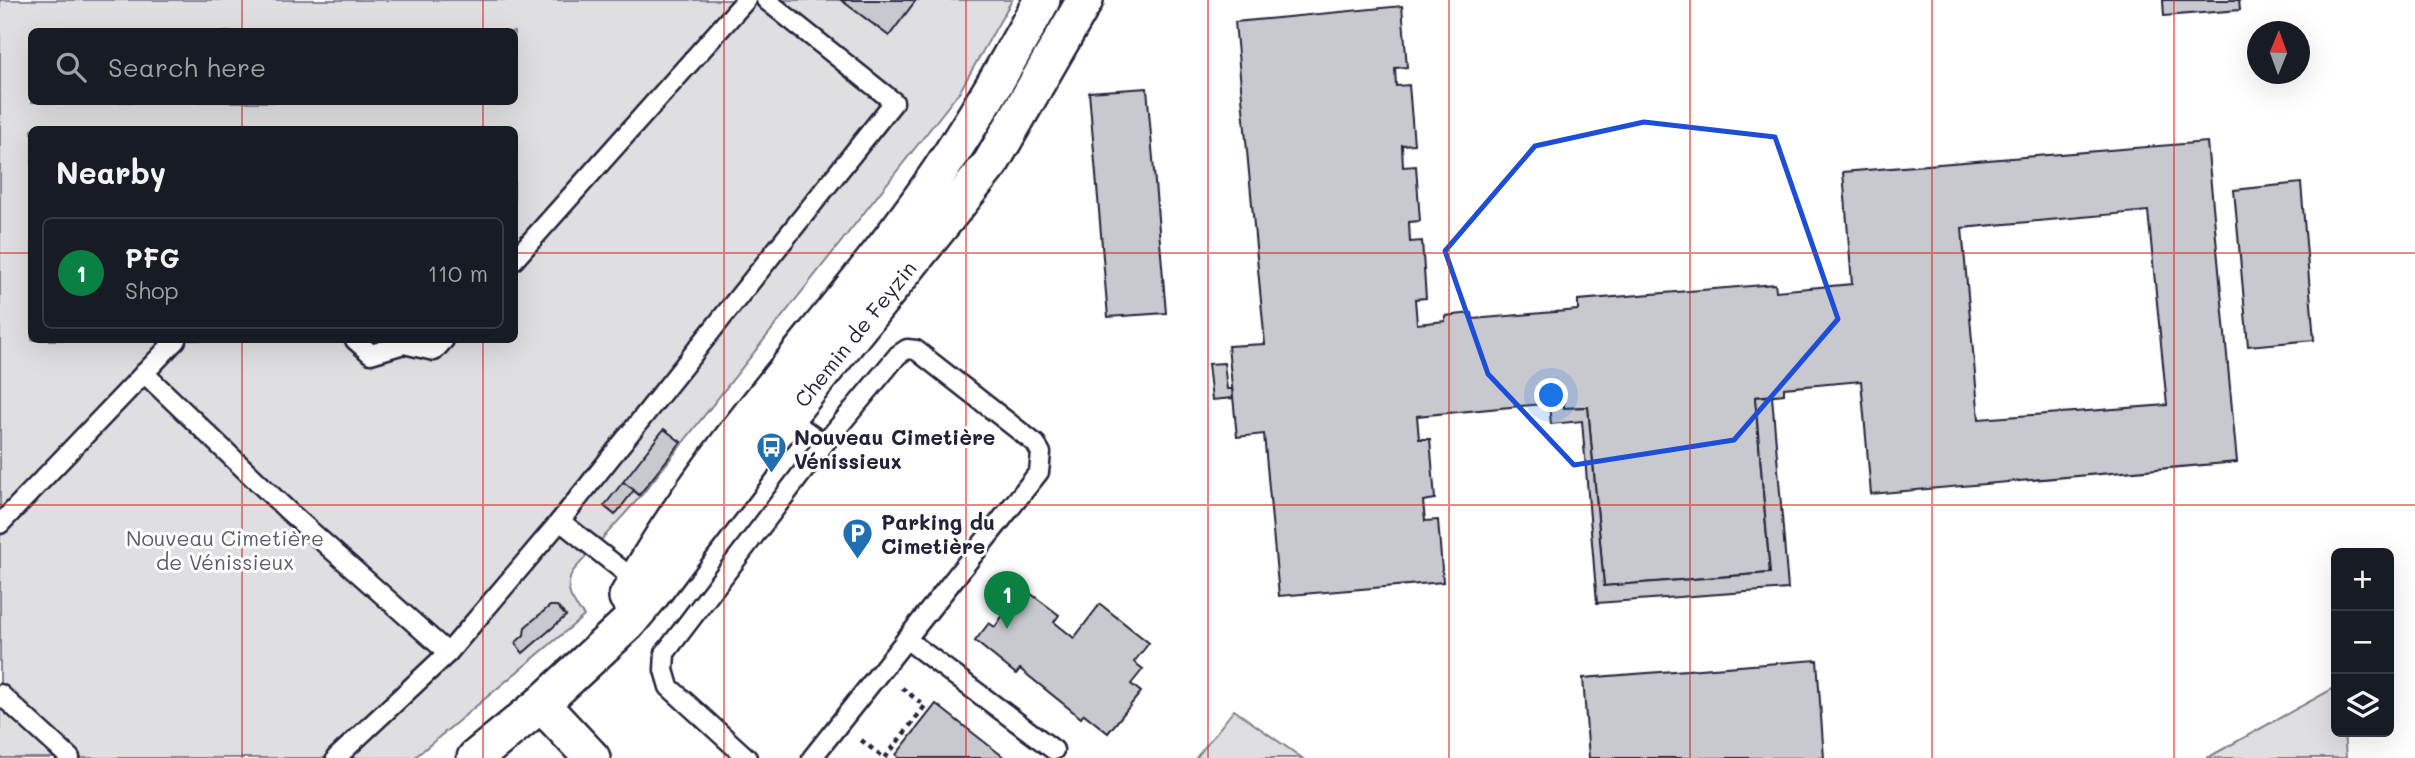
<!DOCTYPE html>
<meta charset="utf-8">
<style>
:root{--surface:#171b24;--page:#20242c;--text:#f1f3f6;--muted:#9ea1a6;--line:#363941;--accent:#0b8043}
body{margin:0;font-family:Mali,sans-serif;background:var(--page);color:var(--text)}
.controls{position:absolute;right:21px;bottom:21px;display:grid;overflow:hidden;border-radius:10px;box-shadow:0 7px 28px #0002}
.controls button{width:63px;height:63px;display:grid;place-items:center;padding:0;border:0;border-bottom:2px solid var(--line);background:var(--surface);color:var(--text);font:35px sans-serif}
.compass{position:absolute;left:2247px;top:21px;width:63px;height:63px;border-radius:50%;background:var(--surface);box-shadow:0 7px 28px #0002;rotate:1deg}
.you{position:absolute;left:1552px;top:396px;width:24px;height:24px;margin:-18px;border:5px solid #fff;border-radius:50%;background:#1a73e8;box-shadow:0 0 0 10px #1a73e833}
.badge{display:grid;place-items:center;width:46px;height:46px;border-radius:50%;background:var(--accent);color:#fff;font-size:23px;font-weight:700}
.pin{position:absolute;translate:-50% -58px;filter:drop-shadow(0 2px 4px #0008)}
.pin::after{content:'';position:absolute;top:37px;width:24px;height:21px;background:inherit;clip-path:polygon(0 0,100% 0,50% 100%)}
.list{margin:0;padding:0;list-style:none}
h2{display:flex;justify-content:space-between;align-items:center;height:91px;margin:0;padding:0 28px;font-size:30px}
h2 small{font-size:23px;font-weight:400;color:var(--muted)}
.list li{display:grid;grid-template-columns:46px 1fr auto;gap:21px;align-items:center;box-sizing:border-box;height:112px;margin:0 14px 14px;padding:0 14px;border:2px solid var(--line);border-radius:10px}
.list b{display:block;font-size:26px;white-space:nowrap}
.list p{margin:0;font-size:23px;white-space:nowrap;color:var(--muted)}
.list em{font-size:23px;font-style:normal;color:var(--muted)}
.icon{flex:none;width:38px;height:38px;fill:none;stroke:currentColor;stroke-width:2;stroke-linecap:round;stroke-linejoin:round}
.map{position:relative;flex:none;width:2415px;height:758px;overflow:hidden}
.search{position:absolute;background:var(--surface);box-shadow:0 7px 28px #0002;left:28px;top:28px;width:490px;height:77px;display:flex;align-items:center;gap:18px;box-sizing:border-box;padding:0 24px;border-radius:10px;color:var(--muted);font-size:26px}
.panel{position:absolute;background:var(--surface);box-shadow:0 7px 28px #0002;left:28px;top:126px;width:490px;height:217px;border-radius:10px}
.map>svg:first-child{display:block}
.green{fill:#dfdfe2;stroke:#80808e;stroke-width:2;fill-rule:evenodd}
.building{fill:#c8c8cf;stroke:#22223b;stroke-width:2;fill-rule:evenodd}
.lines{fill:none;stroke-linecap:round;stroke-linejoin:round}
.lane-casing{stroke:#22223b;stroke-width:23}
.street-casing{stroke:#22223b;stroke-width:40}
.path{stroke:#22223b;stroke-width:4.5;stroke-dasharray:5 5;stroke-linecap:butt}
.lane{stroke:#fff;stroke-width:18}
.street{stroke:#fff;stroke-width:35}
.marked{fill:none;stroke:#1d4ed8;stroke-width:5;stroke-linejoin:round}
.grid{fill:none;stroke:#d62828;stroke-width:2;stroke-opacity:0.55}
.labels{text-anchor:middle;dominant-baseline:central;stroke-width:6;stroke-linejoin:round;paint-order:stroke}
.street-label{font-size:21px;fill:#22223b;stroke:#fff}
.poi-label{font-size:21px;font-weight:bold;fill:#22223b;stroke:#fff;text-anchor:start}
.park-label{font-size:21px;fill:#5b5b6d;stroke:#fff}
</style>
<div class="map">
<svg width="2415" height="758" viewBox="0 0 2415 758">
<rect width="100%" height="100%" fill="#fff"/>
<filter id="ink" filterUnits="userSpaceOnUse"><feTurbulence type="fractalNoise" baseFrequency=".0143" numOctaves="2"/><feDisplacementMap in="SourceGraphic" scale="14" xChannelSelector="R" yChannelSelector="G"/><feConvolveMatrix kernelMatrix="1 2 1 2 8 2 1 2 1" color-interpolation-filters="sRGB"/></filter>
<g filter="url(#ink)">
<!-- green -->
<g class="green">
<path d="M0,0H1012L960,91L640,497L573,571C563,590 572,601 584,616L414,758H0ZM32,32H514V102H32ZM32,130H514V340H32Z"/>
<path d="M2336,687V732H2344L2346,758H2207Z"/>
<path d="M1234,710L1302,758H1196Z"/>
</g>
<!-- building -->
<g class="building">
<path d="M841,0H916L889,36Z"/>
<path d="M2163,0H2239L2240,10L2164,16Z"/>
<path d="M1402,6L1407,67L1395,68L1396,86L1409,85L1414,144L1402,145L1403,167L1416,166L1420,221L1409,222L1410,242L1422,241L1426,298L1415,299L1417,324L1445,321V316L1472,313L1473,319L1578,310V300L1775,284L1776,291L1852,284L1843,172L2207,142L2237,462L1871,494L1861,381L1784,388V394L1755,397L1770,573L1604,586L1588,407L1564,408V402L1417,416L1419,439H1430L1435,499L1423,501L1425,521L1438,520L1443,582L1279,596L1264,434L1237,437L1228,346L1265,344L1235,22ZM2148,211L2167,405L1979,419L1962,228Z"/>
<path d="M1147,88L1166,313L1108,317L1089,92Z"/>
<path d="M2301,183L2314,340L2248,346L2234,190Z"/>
<path d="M1224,363L1227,389H1232L1233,398L1212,400L1208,364Z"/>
<path d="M1772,396L1788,589L1597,603L1582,421L1551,424L1549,404L1564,402V408L1588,407L1604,586L1770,573L1755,397Z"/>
<path d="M664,429L681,442L639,495L623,482Z"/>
<path d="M623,482L634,490L615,515L604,506Z"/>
<path d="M1018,584L1059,615L1054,622L1074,638L1100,604L1149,643L1134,662L1143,669L1131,684L1141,692L1108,733L1084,714L1081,718L1020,669L1016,674L975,641L989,623L995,627L1009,606L1004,603Z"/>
<path d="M550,606H557L566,616L523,653L515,643L524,635L525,627Z"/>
<path d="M1817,660L1824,758H1589L1583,678Z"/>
<path d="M936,704L964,726L1005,758H899L896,755Z"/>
</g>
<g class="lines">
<defs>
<g id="lane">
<path d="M514,260L746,0"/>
<path d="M355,340L371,354L404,344L434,351L444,340"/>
<path d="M144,373L287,510L448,653"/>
<path d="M784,415L824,444L898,355L907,349L916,350L1036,444L1041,453L1039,472L812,758"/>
<path d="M0,524L176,340"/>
<path d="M641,585L560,521L894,102L766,0"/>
<path d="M906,639L1054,750"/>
<path d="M0,694L70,758"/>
<path d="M336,758L448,653L560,521"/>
<path d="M747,758L669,687L664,670L665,653L824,444"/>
</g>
<g id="street">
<path d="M627,597C707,449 830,327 926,191C969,130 1006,65 1042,0"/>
<path d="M541,704L592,758"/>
<path id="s1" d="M475,758L541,704L628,623L652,594L787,417L991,163L1085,0"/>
</g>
</defs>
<!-- lane casing -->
<use href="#lane" class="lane-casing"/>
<!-- street casing -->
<use href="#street" class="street-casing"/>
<!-- path -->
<g class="path">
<path d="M861,740L884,758"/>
<path d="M885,758L925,706L902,688"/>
</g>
<!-- lane -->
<use href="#lane" class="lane"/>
<!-- street -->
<use href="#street" class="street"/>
</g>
</g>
<!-- marked area -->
<path class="marked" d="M1644,122L1775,137L1838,319L1734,440L1574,465L1488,374L1445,251L1535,146Z"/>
<!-- grid -->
<path class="grid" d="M242,0V32M483,0V32M724,0V758M966,0V758M1208,0V758M1449,0V758M1690,0V758M1932,0V758M2174,0V758M242,102V130M483,102V130M0,253H32M514,253H2415M242,340V758M483,340V758M0,505H2415"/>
<!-- icons -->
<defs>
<symbol id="bus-pin" viewBox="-11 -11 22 30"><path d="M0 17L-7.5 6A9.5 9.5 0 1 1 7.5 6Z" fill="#1f6fb2" stroke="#fff"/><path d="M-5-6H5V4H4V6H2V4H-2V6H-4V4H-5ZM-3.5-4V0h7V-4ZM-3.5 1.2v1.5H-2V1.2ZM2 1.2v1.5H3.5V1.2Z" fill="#fff"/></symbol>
<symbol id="parking-pin" viewBox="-11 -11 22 30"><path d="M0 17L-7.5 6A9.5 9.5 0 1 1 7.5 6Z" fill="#1f6fb2" stroke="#fff"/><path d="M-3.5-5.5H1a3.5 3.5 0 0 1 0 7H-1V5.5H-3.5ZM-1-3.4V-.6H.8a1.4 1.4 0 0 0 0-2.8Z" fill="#fff"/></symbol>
</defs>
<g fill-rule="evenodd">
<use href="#bus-pin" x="754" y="430" width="35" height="47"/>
<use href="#parking-pin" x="840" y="516" width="35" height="47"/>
</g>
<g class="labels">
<!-- street labels -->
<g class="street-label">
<text stroke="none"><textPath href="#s1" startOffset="572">Chemin de Feyzin</textPath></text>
</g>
<!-- poi labels -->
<g class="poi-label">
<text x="794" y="436">Nouveau Cimetière<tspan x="794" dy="24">Vénissieux</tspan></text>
<text x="881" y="521">Parking du<tspan x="881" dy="24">Cimetière</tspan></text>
</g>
<!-- park labels -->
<g class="park-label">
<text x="225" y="537">Nouveau Cimetière<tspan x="225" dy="24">de Vénissieux</tspan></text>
</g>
</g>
</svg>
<div class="controls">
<button>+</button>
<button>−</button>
<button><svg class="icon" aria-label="layers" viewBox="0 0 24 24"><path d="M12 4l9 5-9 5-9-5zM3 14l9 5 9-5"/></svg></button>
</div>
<svg class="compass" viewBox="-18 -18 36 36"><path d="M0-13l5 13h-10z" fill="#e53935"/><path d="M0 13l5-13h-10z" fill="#9ea1a6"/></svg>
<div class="you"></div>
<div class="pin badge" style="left:1007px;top:629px">1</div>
<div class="search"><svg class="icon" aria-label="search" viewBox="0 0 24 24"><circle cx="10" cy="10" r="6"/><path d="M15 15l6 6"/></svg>Search here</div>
<section class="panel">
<h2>Nearby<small></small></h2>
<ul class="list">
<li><span class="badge">1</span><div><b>PFG</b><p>Shop</p></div><em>110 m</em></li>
</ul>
</section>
</div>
